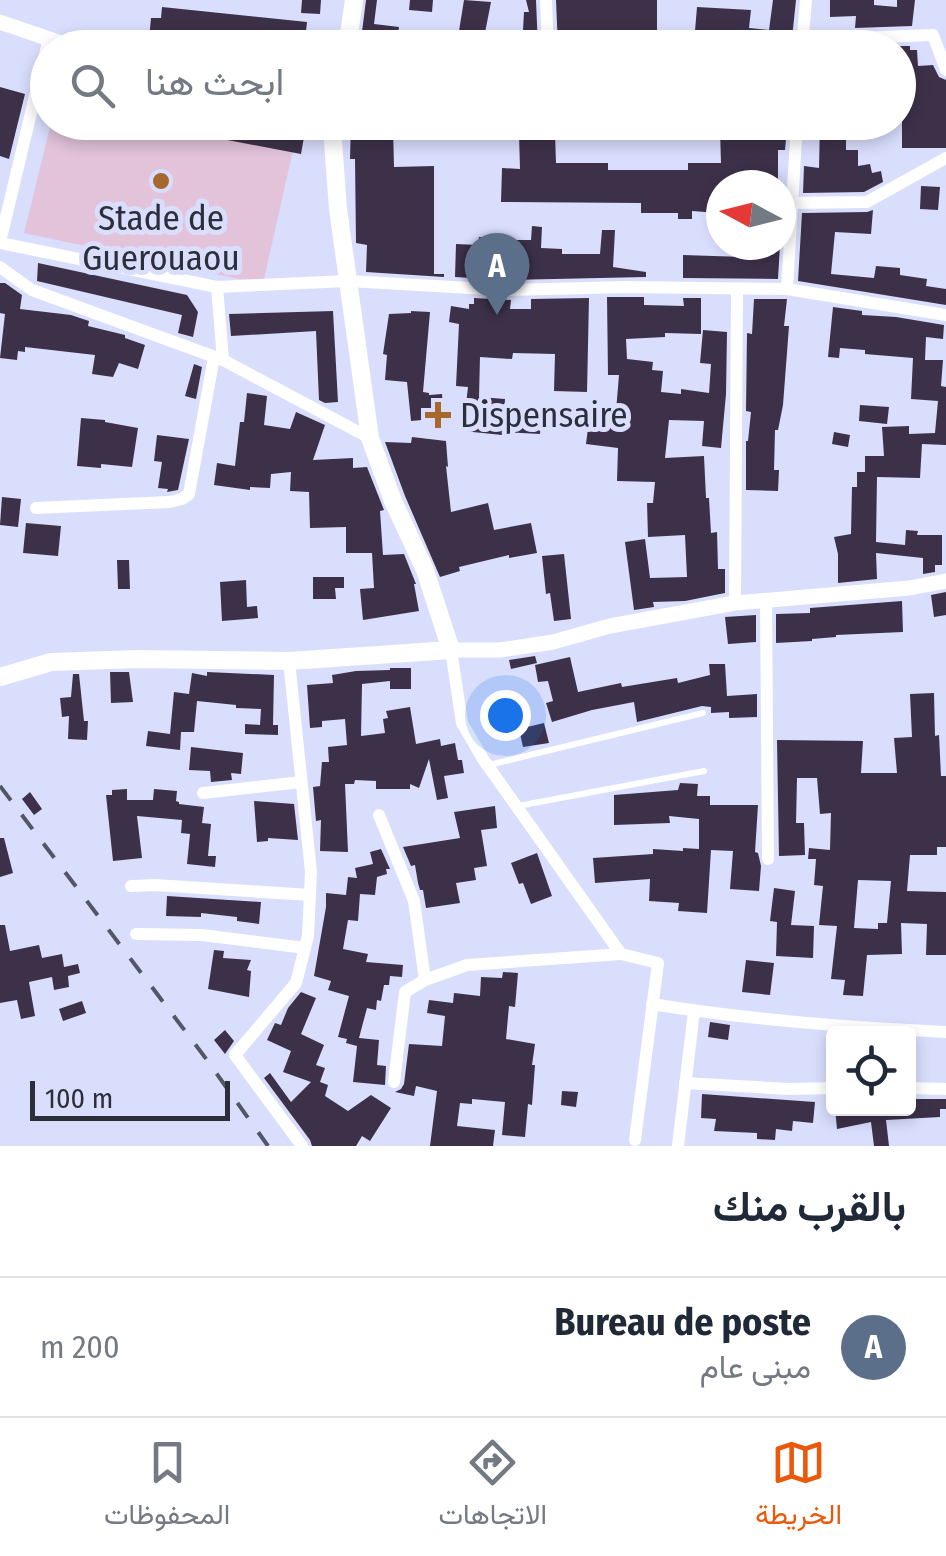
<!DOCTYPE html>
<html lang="ar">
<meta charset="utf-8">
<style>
:root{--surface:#fff;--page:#f6f6f7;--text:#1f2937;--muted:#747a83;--line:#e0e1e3;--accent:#ea580c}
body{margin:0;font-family:"Fira Sans Condensed",Vazirmatn,sans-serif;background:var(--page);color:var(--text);direction:rtl}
.controls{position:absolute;right:30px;bottom:30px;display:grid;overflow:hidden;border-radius:10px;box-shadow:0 5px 15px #0003}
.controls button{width:90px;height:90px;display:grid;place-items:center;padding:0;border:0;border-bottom:2px solid var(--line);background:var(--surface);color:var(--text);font:50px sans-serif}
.compass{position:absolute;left:706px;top:170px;width:90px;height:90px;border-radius:50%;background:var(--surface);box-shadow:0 5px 15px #0003;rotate:277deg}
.scale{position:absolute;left:30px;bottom:25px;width:200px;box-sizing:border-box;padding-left:10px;border:5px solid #2c2e3a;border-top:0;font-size:28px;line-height:35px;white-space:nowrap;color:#2c2e3a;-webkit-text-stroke:8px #d9defd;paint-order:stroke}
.you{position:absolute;left:505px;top:715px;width:35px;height:35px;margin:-25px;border:8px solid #fff;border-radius:50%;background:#1a73e8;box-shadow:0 0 0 15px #1a73e833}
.badge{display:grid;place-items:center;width:65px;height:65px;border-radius:50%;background:var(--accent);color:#fff;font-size:32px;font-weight:700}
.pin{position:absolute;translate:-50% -82px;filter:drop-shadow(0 2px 5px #0008)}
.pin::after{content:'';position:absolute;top:52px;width:35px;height:30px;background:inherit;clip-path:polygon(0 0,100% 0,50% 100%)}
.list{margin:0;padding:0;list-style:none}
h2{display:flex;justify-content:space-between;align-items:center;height:130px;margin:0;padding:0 40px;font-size:42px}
h2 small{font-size:32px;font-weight:400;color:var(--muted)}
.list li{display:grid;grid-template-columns:65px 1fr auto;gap:30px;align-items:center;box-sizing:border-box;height:140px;padding:0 40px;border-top:2px solid var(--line)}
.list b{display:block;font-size:38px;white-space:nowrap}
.list p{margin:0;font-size:32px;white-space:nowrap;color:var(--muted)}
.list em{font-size:32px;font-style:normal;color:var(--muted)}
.icon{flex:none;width:55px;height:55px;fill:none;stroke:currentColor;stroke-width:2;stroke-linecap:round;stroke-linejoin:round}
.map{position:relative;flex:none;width:946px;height:1146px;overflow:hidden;direction:ltr}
.search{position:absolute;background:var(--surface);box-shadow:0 5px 15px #0003;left:30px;right:30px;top:30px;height:110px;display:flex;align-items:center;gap:25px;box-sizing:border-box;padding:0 35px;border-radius:55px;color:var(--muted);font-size:38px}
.sheet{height:270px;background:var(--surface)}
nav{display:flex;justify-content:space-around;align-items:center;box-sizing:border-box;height:140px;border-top:2px solid var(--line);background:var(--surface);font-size:28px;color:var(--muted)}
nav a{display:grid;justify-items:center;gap:5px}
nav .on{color:var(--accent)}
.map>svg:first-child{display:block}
.green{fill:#e2c3da}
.building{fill:#3d3149;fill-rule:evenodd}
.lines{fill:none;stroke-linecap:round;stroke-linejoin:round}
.service{stroke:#fff;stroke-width:6}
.minor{stroke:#fff;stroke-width:12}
.tertiary{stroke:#fff;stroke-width:15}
.secondary{stroke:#fff;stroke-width:18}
.rail{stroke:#535666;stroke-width:4;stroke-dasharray:18 18;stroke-linecap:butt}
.poi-dot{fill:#a6682d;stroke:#d9defd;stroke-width:4}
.labels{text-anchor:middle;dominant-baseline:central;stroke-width:10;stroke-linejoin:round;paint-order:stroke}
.poi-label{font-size:35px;fill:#2c2e3a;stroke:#d9defd}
</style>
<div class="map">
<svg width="946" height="1146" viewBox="0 0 946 1146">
<rect width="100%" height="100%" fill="#d9defd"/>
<!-- green -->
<path class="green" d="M271,122L298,128L264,279H239L24,233L51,123Z"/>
<!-- building -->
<g class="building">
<path d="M302,0H321L320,14L301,13Z"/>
<path d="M366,0H377L374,24L399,27L396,48H360Z"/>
<path d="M410,0H433L432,12L409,10Z"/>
<path d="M464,0L491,2L482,48H438L440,30L459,31Z"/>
<path d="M526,0H536L538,48H531L532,41H525L523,30L524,12H529Z"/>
<path d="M556,0H657V48L602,46V48H558Z"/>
<path d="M773,0H796L791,48H727L728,36H726V33L695,31L697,7L751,10L749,28L769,30Z"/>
<path d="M830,0H874V5L897,7V0H915L912,26L855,28L856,16L830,17Z"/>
<path d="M162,7L307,22L305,40L270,36L269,48H181V41L149,39L151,18H161Z"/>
<path d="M900,46H910V50H917L918,66L933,65L939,77L946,80V148H902V117L898,118V90L903,89Z"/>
<path d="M0,87L25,94L9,159L0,156Z"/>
<path d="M166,122H228L304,137L301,154L165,128Z"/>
<path d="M351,122H388V127H393L394,167L434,166V274H444V277L366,272L367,245L356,243L355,159H350Z"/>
<path d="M820,122H840L842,137H846V150H858V166L870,164L872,173L881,171L883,182L864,192L803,193L804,166L819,168Z"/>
<path d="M787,128L785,150H778V185H721L719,213L692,211V219H678V213H641V203L501,202L502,168L520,169L519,134L555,133L556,163H608V170H688V163H721L720,130Z"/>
<path d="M921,186L940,187L938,210L920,209Z"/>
<path d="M873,210L871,234L835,232L831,274L874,278L876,266L900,268V275L927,279L926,286L946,289V305L798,281L802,213L867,212Z"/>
<path d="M532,226L542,227L541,248L562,249V254H600L602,230H615L613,267L646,272V277L505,280L455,277L456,244L478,245L479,237L501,238L500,240H531Z"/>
<path d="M744,245H780L778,279L683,278V255L744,257Z"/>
<path d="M38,263L187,295L198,312L193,337L178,333L182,315L37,281Z"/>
<path d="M0,283H5L22,295L20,309L71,315L89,321L88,326L125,335V338L145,345L138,369L119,363L113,377L92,374L95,355L25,347V352L18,351L17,360L0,358L5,314L0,313Z"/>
<path d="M607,297H644V305L684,306L683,298H701V334L665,333V337L626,339L627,359L653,362L652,370L663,371L661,392L681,394V389L709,393L711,364L700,363L703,330L727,332L726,394L721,448L702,446L704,421L669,420L665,458L704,456L706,498H709L711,533L717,532L718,569H725V593L685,601L653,602L654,607L634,610L625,542L645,539L650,578L687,577L685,535L648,537L647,503H653L655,482L617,481L618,448L586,444L589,420L615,423L619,375H608Z"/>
<path d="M474,298L511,300L510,309H531V299L589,298L587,392L554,391L555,354L513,353L512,359L480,357L479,397L505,399L504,415L534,417V422L541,423L540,434L502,432V435L463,431L468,387L456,386L459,324L449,322L451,306L469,309V304H474Z"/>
<path d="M754,299H787L784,326H789L783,405L778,430H775L774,470H779L778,491L746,490V441H748L751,412L746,411L747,333L752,334Z"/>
<path d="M833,307L862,311V315L896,317L944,325L943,339L926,337L925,360H943L941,386L946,387V445L922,444L920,478L877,477L876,542L905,545L906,530L918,531L917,535H942V565H935V572L923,574V558L876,553L877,579L838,583V554L834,537L851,534L852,487H857V472H865V456H884L882,427L909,426V434L935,433L938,401L911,399L913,358L865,354V350L840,348L839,358L828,357Z"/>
<path d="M333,311L338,402L325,403L319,400L316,331L231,336L229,314Z"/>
<path d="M411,311L430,312L423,392L429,393V395L442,394L444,418L411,421L407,382L385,380L387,355L383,354L389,314L411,313Z"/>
<path d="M194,364L202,367L196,399L185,396Z"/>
<path d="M247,393L267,396L264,425L290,429L296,412L325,425L313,460L353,458V468L367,467L384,510L380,511L383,555L404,554L416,584H414L419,611L363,620L360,589L374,588L372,553H346V527L310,528L309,492L290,491L291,472L271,474L270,488L250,487V490L214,485L217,463L235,466L240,422H244Z"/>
<path d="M860,405L889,407L887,424L859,421Z"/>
<path d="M81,418L105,420V422L138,428L132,467L101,464V468L77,466Z"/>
<path d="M834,432L850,435L848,447L832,444Z"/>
<path d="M157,435L189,439L178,490L167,492L168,489L158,488L162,462L154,461Z"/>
<path d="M412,437L446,441L448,467L446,466L451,512L488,503L494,530L531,523L537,553L509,558V555L459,567L460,571L440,577L405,496L385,442L411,443Z"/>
<path d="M2,497L21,499L18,527L0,525Z"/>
<path d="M26,523L61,526L58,556L23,553Z"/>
<path d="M564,554L571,619L554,621L550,593L546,594L542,556Z"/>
<path d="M117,560H129L130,589H118Z"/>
<path d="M313,577H344V588H335L336,599H313Z"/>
<path d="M246,580L247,607L257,606L258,618L222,621L220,582Z"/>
<path d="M946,592V615L934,617L931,595Z"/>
<path d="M902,601L903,632L836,635V637L812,639V641L776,643V614L810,613V608Z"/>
<path d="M756,615V642L728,644L725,617Z"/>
<path d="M535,656L537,663L511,669L509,660Z"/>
<path d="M570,657L578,692L621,683L622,687L677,678L678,683L710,675L709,664H725L727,696L757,694V717L729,718V712L711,713V707L702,706L637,722L634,702L592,710L552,722L546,703L553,701L548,681L538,682L535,665Z"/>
<path d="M390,668H411V689H390V681L362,684L361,736L385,733L383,719L388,718L386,711L410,707L416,744L440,739L441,746L455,743L458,760H462L464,773L444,776L448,798L437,800L429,759L419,788L410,784V789H376V781L355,780L354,784H345L348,852L320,851L321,820L316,821L313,787L320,786L322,762H329L328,747L347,745L345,719L322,721V727L310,728L307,685L333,683L332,675L356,671L390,670Z"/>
<path d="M110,672H129L133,702L111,703Z"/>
<path d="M207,672L274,675L273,725H278V735L245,734V724L260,725L261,709L236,708V705L197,701L194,732H181L180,750L146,746L148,731L170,734L174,692L189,694L192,673L207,676Z"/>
<path d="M73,674H79L84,721H88L87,740L68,739L69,716L62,717L60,698L71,697Z"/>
<path d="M934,693L935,736L939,735L941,776H946V847H937V855H910L907,891L946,892V955H926L927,924L901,923L902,954L867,955L863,996L843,995L845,980L831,979L837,926L819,925L823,886L814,885L816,859H808L809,848L830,850L831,813L820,814L817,778H797L796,823H804L805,855L779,856L777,740L863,741L861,773H897L894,738L912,737L910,694ZM858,880L891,881L887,923H878V929L854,928Z"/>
<path d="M544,723L549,743L523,747L519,729Z"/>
<path d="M191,747L243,753L241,774L231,773L232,780L211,782L210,771L189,770Z"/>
<path d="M680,783L698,784L697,796H710V805H758L755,852L758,853L761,866L759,891L730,889L733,851L711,850L707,913L678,911L679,903L649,901L650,879L595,883L593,858L653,854V849L683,851V848L699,849V819L669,816L670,823L614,825V795L678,790Z"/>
<path d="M127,789V800H153L154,789L177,791L176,801L179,802V804L204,807L202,823L211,824L208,856H216L215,867L187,864L190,834L181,833L182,820L137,816L142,858L113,861L106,795H112V790Z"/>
<path d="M30,792L42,809L34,815L22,799Z"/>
<path d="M254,801L294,804L298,840L268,838V841L257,842Z"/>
<path d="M495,806L497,828L481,830L487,866L474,868L476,880L456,883L460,903L426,908L423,890H420L418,883L415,865L411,866L403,847L460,838L454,812Z"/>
<path d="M0,838H4L13,873L0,877Z"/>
<path d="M381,849L390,869H386L387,874L377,877L375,895L360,894L358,921L348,920L343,949L368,954L366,962L403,965L402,977L390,976L389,985H384L381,1001L377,1000L376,1010L367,1008L359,1038L379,1040L377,1065L386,1066L385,1085L353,1082L357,1046L346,1043L347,1039L338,1037L349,996L328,990L331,981L314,976L326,907V893L346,895L348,877L357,878L355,868L373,864L370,852Z"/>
<path d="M537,853L552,896L531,904L523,883L519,884L511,863Z"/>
<path d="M774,888L795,891L791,925L814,926L813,958L776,956L777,922L770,921Z"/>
<path d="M167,896L261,902L259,924L237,921V917L201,913V917L166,916Z"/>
<path d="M0,925H5L10,951L39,945L42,958L62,954L64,967L78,964L80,973L68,976L69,987L54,990L52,977L29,982L35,1016L21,1019L17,1000L0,1003Z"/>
<path d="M214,950L224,951L223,958L251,960L247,970L251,971L249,997L208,989Z"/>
<path d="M746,960L774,963L770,995L742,992Z"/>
<path d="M503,972L518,973L515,1007L509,1006L506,1039L535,1044L532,1065H535L532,1105L528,1104L525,1137L502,1135L505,1102L472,1099V1104L460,1103L457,1126L495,1130L493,1146H430L437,1091L416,1086L414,1096L395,1092L401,1089L404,1084L409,1044L442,1046L445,1016L427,1013L429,1000L453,1003L454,993L480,996L481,977L502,978Z"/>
<path d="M301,992L316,998L301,1034L324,1045L316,1065L325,1068L320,1082L328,1085L325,1096L348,1111L371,1095L391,1108L370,1141L362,1136L356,1146H312L310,1140L264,1078L270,1073L291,1102L311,1082L283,1072L291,1051L267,1040L275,1023L281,1025L288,1008Z"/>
<path d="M82,1001L86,1013L63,1021L59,1009Z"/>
<path d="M710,1022L730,1025L728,1040L708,1037Z"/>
<path d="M225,1030L234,1041L225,1054L214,1040Z"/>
<path d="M562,1091L578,1092L576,1107L561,1105Z"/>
<path d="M702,1094L815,1102L813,1123L793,1121L792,1131L776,1129L775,1140L757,1139V1133L714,1131L716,1119L701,1118Z"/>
<path d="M908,1099H946V1109H940V1117L886,1120L889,1146H874L871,1122L837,1129L835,1108H908Z"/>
</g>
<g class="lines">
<!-- service -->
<g class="service">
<path d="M489,765L703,713"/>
<path d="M518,806L704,771"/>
</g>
<!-- minor -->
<g class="minor">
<path d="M546,0L548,48"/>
<path d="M803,40L933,35L946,70"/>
<path d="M802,47L806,0"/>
<path d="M791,203L867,202L946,158"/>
<path d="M0,242L49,38"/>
<path d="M0,243L217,287L348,281L505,290L625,287L787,289L946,315"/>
<path d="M0,267L32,290L223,360L370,438"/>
<path d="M217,287L223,360"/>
<path d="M787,289L797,122"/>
<path d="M36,508L169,502L182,499L189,494L214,357"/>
<path d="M766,600L768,859"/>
<path d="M735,603L737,289"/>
<path d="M451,650L462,723L483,759L621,954"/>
<path d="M289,661L311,872L308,936L296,983L235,1055L302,1146"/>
<path d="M203,793L301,782"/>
<path d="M379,815L414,901L425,980"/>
<path d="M131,886L155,885L310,895"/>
<path d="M136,934L202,935L305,948"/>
<path d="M652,1004C749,1020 848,1027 946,1032"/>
<path d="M394,1082L405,992L425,980L467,965L621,954L658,963L635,1140"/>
<path d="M685,1083L789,1089L834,1088"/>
<path d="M908,1088L946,1089"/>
<path d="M678,1146L694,1011"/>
</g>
<!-- tertiary -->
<g class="tertiary">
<path d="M0,22L76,48"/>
<path d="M451,650H500L553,642L610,626L735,603L909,588L946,581"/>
</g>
<!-- secondary -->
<g class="secondary">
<path d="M347,48L354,0"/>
<path d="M0,677L51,662L139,659L289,661L451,650L425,570L393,501L370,438L338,209L333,141L336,122"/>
</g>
<!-- rail -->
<path class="rail" d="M0,786L207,1060L268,1146"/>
</g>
<!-- markers -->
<g class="poi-dot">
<circle cx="161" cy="181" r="10"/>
<path d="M433 400h10v10h10v10h-10v10h-10v-10h-10v-10h10z"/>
</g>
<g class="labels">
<!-- poi labels -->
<g class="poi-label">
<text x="161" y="218">Stade de<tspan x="161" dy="40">Guerouaou</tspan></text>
<text x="460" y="415" text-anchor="start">Dispensaire</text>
</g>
</g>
</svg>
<div class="controls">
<button><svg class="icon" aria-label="locate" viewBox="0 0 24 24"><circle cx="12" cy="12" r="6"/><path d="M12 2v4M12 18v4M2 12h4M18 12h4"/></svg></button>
</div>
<svg class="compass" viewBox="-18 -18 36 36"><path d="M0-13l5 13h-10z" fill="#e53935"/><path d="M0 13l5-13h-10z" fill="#747a83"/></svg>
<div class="scale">100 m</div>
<div class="you"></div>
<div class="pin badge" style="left:497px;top:315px;background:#5c6f8a">A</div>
<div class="search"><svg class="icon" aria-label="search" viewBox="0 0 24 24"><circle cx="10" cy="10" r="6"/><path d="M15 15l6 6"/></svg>ابحث هنا</div>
</div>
<section class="sheet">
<h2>بالقرب منك<small></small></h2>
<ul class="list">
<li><span class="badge" style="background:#5c6f8a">A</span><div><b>Bureau de poste</b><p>مبنى عام</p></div><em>200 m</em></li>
</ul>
</section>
<nav>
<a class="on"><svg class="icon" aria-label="map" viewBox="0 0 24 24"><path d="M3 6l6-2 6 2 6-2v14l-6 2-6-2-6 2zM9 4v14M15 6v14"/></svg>الخريطة</a>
<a><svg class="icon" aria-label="directions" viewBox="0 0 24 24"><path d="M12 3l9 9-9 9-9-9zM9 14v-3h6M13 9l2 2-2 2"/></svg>الاتجاهات</a>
<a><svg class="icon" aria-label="saved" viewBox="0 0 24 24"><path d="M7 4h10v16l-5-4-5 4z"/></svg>المحفوظات</a>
</nav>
